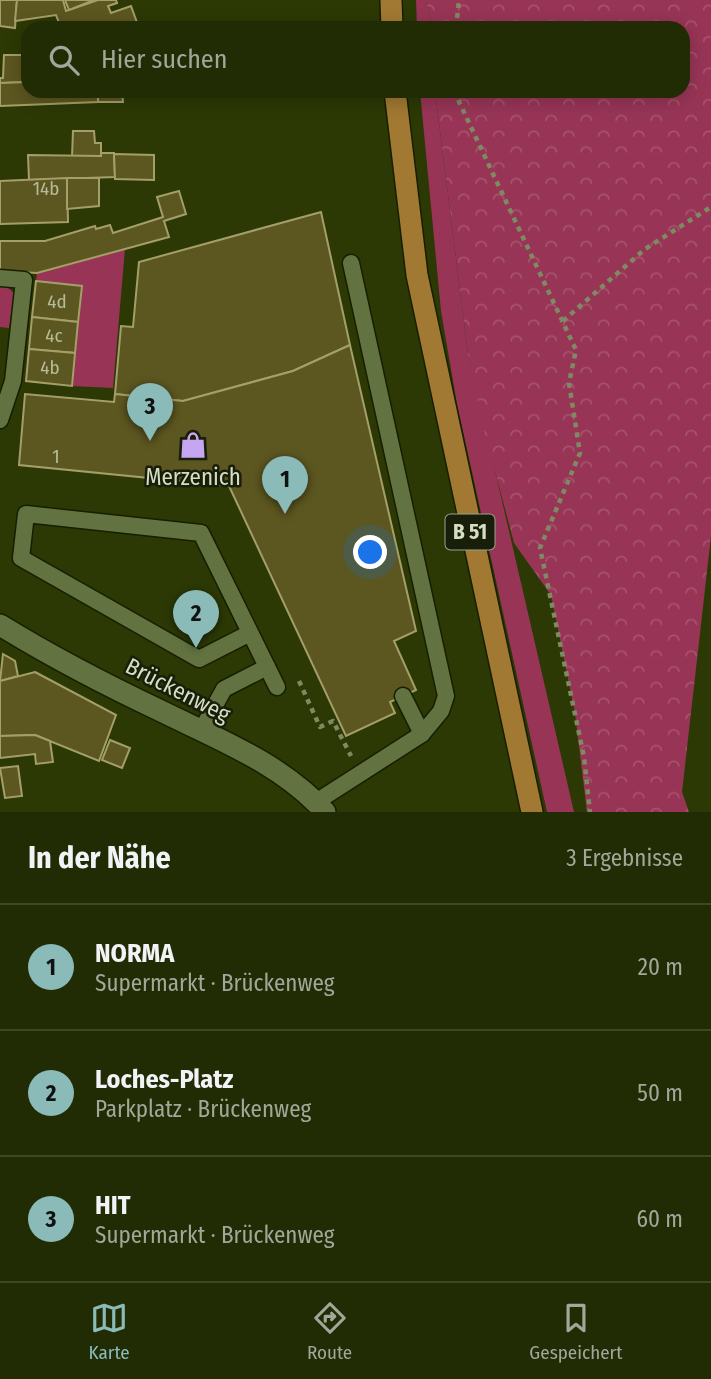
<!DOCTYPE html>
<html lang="de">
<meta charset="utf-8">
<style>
:root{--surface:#212b04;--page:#2d3713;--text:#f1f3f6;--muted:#a2a79a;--line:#3e4726;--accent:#8bbbb9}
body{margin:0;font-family:"Fira Sans Condensed",sans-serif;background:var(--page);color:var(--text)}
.you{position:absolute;left:371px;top:553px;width:24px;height:24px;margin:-18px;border:5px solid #fff;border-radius:50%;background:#1a73e8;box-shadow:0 0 0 10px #1a73e833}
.badge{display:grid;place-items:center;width:46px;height:46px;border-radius:50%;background:var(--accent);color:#111;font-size:23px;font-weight:700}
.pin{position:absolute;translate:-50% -58px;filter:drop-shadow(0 2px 4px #0008)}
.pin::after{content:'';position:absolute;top:37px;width:24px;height:21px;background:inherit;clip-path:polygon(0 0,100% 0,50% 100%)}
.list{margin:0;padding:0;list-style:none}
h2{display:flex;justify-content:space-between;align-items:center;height:91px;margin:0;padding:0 28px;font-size:30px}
h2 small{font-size:23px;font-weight:400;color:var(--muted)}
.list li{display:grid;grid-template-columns:46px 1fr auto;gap:21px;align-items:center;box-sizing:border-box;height:126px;padding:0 28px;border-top:2px solid var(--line)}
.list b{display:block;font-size:26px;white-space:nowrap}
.list p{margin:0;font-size:23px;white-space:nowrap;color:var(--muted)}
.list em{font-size:23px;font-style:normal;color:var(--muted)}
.icon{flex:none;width:38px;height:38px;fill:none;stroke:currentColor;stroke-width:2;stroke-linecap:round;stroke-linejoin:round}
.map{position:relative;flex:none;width:711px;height:812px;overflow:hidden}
.search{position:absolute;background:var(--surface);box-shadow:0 4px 18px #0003;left:21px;right:21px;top:21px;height:77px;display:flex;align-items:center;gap:18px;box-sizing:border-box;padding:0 24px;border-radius:21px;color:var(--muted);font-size:26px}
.sheet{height:469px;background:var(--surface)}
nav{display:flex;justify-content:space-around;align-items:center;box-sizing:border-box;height:98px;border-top:2px solid var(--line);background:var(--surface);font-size:19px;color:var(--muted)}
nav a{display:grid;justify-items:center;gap:4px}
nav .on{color:var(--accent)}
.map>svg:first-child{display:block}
.green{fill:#983556}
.forest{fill:url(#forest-crowns)}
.building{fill:#5c5620;stroke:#a49f68;stroke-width:2}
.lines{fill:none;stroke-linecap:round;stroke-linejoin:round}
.service-casing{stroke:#161f00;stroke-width:19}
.tertiary-casing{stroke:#161f00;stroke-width:24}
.primary-casing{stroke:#161f00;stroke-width:24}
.path{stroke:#7e8a62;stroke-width:4.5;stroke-dasharray:5 5;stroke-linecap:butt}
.service{stroke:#627241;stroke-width:16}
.tertiary{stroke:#627241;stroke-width:21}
.primary{stroke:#a17932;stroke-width:21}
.labels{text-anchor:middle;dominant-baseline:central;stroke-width:5;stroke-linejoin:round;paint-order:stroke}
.number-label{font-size:19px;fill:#b6bc9a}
.shield{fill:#181e09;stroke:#9ca48b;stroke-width:2}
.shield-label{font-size:21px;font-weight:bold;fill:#d4dec3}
.poi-label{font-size:23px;fill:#d4dec3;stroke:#181e09}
.street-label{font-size:23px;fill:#d4dec3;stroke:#181e09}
</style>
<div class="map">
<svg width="711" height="812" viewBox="0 0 711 812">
<defs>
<pattern id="forest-crowns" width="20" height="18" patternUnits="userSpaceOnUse" patternTransform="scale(1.75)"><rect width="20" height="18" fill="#983556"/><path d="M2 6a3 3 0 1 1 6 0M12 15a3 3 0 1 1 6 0" fill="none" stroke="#a6526d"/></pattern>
</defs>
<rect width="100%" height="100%" fill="#2c3905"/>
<!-- green -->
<g class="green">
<path d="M416,0H426L432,28H417Z"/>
<path d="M420,91H435L468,354L574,812H547L457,404L441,311Z"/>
<path d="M125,249L113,388L72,386L81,286L36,281L37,273Z"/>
<path d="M0,284L5,285L14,293L9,328L0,327Z"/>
</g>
<!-- forest -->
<path class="forest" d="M426,0H711V536L682,792L689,812H587L575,713L551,595L514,543L482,422L468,354L435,91H683V28H432Z"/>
<!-- building -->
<g class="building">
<path d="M0,0H17L15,28L0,26Z"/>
<path d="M17,0H63L66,11L98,0H116L117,3L108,6L111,13L131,6L139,28H61L56,15L15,21Z"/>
<path d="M65,0H94L69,10Z"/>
<path d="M4,55H28V82L0,83V78H3Z"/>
<path d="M28,82V91H98V102L0,106V83Z"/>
<path d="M98,91H122L123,102H98Z"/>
<path d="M132,91H151L134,96Z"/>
<path d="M73,131H94L95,143H101V156L72,157Z"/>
<path d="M101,153H114L115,177L29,180L28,155L101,156Z"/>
<path d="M114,154L154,155V180L115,179Z"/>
<path d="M67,178L68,222L0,224V181Z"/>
<path d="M67,178H99V206L67,209Z"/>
<path d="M179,191L186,214L164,221L169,237L37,273L0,271V241H45L95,226L96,229L110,225L113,233L163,217L157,197Z"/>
<path d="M321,212L350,345L293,371L183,401L115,394L121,326L133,327L139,262Z"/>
<path d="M36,281L82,286L78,322L32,317Z"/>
<path d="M32,317L78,322L75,353L29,349Z"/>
<path d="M350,345L416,631L394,641L416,690L390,702L395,713L346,736L229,486L19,465L25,394L114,402L115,394L183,401L293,371Z"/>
<path d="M29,349L75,353L72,386L26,381Z"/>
<path d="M3,654L15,661L18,676L0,681Z"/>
<path d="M35,672L116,715L99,761L35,735L0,736V681Z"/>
<path d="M35,735L50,741L53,762L36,764L35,754L0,758V736Z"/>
<path d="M110,740L130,748L122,768L102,760Z"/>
<path d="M18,766L22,796L5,798L0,768Z"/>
</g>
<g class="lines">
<defs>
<g id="service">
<path d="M0,278L24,280L13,381L0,420"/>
<path d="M250,633L199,659L21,558L26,514L201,533L277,687"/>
<path d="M403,696L422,734"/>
<path d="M201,731L224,689L267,667"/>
<path d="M316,802L422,734L441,711L446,696L351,263"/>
</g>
<path id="tertiary" d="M0,625C52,657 106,685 161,711C218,739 282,764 325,812"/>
<g id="primary">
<path d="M391,0L392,28"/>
<path d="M395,91L417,275L532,812"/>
</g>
</defs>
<!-- service casing -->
<use href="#service" class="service-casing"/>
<!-- tertiary casing -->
<use href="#tertiary" class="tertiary-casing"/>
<!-- primary casing -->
<use href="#primary" class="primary-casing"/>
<!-- path -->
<g class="path">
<path d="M456,28L459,0"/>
<path d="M454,91L576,350L569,383L580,453L540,548L584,757L590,812"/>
<path d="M563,321L645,249L711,207"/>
<path d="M299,681L320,727L333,721L351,756"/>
</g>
<!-- service -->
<use href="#service" class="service"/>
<!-- tertiary -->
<use href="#tertiary" class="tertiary"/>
<!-- primary -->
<use href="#primary" class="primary"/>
</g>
<!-- icons -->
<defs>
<symbol id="shop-bare" viewBox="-9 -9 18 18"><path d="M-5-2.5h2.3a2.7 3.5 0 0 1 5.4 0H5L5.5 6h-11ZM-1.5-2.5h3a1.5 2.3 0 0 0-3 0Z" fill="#c6a6f0" stroke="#181e09" stroke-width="2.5" paint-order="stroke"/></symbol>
</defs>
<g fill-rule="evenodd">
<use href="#shop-bare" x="174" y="426" width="38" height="38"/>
</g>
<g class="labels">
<!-- number labels -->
<g class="number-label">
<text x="46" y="188">14b</text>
<text x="57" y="301">4d</text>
<text x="54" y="335">4c</text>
<text x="50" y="367">4b</text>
<text x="56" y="456">1</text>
</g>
<!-- shield labels -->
<rect class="shield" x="445.5" y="514.5" width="49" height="35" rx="5"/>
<g class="shield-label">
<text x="470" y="532">B 51</text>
</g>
<!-- poi labels -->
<g class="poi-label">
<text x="193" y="477">Merzenich</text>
</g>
<!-- street labels -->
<g class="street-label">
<text transform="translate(178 690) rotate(27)">Brückenweg</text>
</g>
</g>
</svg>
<div class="you"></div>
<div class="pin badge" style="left:285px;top:514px">1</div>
<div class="pin badge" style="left:196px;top:648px">2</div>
<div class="pin badge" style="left:150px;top:441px">3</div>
<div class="search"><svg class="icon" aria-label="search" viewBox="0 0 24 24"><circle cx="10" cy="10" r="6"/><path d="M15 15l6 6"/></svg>Hier suchen</div>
</div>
<section class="sheet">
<h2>In der Nähe<small>3 Ergebnisse</small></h2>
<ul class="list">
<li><span class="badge">1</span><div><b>NORMA</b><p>Supermarkt · Brückenweg</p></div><em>20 m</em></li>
<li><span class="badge">2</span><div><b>Loches-Platz</b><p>Parkplatz · Brückenweg</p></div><em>50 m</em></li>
<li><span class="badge">3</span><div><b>HIT</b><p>Supermarkt · Brückenweg</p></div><em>60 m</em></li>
</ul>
</section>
<nav>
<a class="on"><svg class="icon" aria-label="map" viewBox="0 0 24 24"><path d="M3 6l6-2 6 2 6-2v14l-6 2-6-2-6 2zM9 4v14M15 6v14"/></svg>Karte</a>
<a><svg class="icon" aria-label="directions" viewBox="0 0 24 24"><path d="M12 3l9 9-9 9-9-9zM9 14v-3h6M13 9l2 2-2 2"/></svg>Route</a>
<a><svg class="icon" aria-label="saved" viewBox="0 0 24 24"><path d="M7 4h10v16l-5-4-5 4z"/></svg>Gespeichert</a>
</nav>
